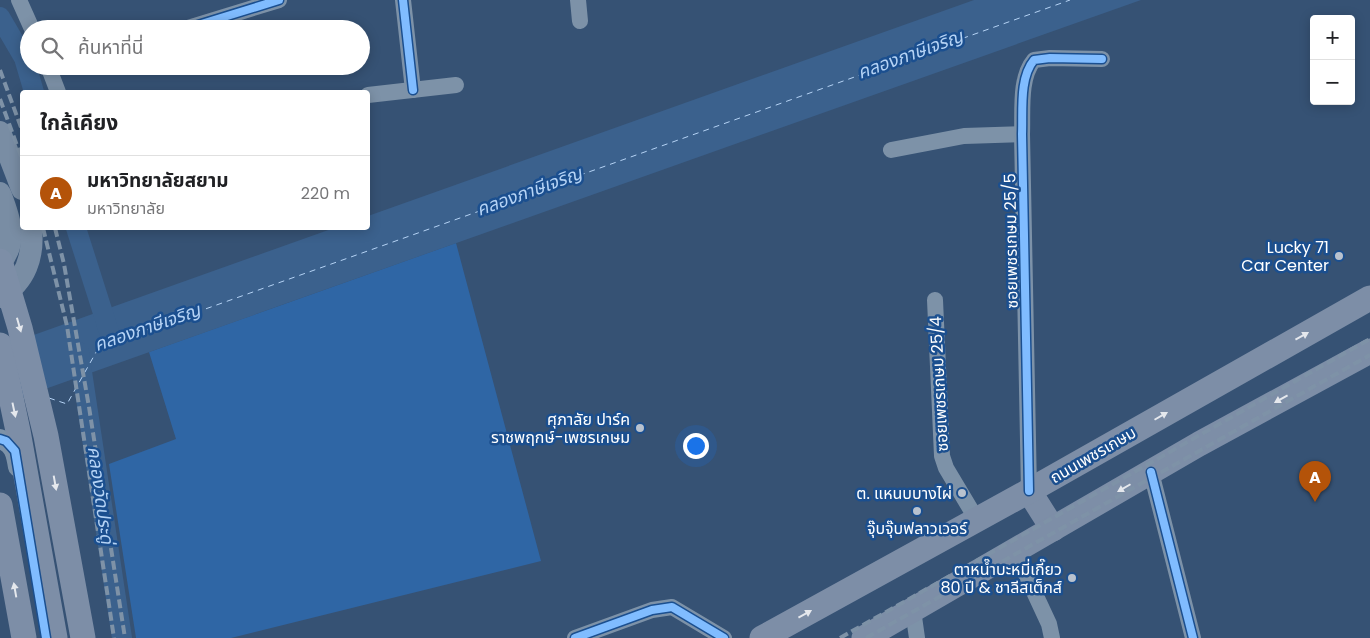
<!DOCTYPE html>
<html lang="th">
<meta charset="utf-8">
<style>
:root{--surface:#fff;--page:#f6f6f6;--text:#202124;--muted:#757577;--line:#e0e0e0;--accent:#b45309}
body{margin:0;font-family:Poppins,"Noto Sans Thai",sans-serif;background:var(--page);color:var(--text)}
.controls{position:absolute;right:15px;top:15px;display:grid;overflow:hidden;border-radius:5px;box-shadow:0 2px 12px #0003}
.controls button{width:45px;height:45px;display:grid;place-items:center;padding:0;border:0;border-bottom:1px solid var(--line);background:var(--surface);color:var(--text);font:25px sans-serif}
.you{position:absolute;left:695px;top:445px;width:18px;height:18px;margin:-12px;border:4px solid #fff;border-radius:50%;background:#1a73e8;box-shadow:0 0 0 8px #1a73e833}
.badge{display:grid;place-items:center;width:32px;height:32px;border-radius:50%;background:var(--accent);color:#fff;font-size:16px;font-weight:700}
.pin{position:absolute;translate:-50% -41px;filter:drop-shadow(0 1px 2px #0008)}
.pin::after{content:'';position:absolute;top:26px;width:18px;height:15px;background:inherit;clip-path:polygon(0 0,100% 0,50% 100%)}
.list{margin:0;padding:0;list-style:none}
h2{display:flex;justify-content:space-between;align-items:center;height:65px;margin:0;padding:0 20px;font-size:21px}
h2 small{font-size:16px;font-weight:400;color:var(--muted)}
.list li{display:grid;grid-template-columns:32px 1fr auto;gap:15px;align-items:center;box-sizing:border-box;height:75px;padding:0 20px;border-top:1px solid var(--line)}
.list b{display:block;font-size:19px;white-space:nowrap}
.list p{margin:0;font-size:16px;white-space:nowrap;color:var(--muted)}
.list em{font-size:16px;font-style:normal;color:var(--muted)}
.icon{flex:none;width:28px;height:28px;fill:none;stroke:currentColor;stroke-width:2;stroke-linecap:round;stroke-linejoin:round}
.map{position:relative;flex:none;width:1370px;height:638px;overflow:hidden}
.search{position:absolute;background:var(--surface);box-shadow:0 2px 12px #0003;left:20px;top:20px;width:350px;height:55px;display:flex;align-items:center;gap:12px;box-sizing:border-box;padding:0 18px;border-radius:28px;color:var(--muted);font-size:19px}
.panel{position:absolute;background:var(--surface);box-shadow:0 2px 12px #0003;left:20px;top:90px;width:350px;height:140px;border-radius:5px}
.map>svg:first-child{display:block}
.green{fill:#2f66a5}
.water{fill:#3b618d}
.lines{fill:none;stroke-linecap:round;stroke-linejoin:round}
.canal{stroke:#3b618d;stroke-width:20}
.ferry{stroke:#b5d3f5;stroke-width:1;stroke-dasharray:6 5;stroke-linecap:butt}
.minor{stroke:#7d92a8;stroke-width:16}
.tertiary{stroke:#7d92a8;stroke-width:20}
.secondary{stroke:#798da4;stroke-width:22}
.primary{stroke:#7d8ea7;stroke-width:25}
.rail{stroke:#7e92a7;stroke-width:4;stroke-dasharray:9 4;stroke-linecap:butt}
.primary-bridge{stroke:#7d8ea7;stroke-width:25}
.cycleway-casing{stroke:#1b4f8f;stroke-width:11}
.cycleway{stroke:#80bcff;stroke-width:8}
.oneway{fill:#e5e8ed}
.poi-dot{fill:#b9c2ce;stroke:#1b4f8f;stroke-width:2}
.labels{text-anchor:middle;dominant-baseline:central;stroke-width:5;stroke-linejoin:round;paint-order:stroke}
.street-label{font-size:16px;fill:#fff;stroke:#1b4f8f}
.poi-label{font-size:16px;fill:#fff;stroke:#1b4f8f;text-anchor:end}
.water-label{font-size:18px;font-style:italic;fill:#b5d3f5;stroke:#1b4f8f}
</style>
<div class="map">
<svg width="1370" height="638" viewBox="0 0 1370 638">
<rect width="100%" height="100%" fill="#365274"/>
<!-- green -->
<path class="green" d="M456,243L541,561L231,638H136L109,464L176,439L149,352Z"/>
<!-- water -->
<path class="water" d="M974,0H1141L0,405V347L334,228H368V216Z"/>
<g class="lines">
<!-- canal -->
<g class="canal">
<path d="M0,17L24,58L34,92"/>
<path d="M76,228L110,335"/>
<path d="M79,352L122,638"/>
</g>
<!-- ferry -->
<path class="ferry" d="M49,398L67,404L99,347L1070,0"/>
<!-- minor -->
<g class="minor">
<path d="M19,0L32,29"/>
<path d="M403,0L413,90"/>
<path d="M578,0L580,21"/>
<path d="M185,29L279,0"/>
<path d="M48,66L58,92"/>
<path d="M368,95L456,85"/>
<path d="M891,150L964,136L1022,134"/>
<path d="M935,300L942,456L946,468L977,520"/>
<path d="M1151,472L1193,638"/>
<path d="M1029,491L1022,134C1023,111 1019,78 1034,60L1050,58L1102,59"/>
<path d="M1015,551L1049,624L1052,638"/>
<path d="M913,610L917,638"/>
<path d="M575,638L652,610L672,607L724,638"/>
</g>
<!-- tertiary -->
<path class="tertiary" d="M0,439C14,443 16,454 18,467"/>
<!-- secondary -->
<g class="secondary">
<path d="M0,132L22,189"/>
<path d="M0,193C9,217 19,241 0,263"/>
<path d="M0,297C26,281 34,256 31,228"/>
</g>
<!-- primary -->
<g class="primary">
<path d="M0,345L18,431L55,638"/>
<path d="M1029,491L1053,529"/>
<path d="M0,505L24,638"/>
<path d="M762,638L1029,491L1370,298"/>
<path d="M864,638L1199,444L1370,351"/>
</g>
<!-- rail -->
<g class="rail">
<path d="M0,70L22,130"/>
<path d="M0,99L22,159"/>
<path d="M43,228L67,326L114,638"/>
<path d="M55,228L64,264L89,407L125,638"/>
<path d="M840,638L1370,339"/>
<path d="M866,638L1370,355"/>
</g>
<!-- primary-bridge -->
<path class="primary-bridge" d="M0,261L20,328L46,436L83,638"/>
<defs>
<g id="cycleway">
<path d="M403,0L413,90"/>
<path d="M185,29L279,0"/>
<path d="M0,439L6,441L15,451L46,638"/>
<path d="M1151,472L1193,638"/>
<path d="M1029,491L1022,134C1023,111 1019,78 1034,60L1050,58L1102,59"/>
<path d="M575,638L652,610L672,607L724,638"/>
</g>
</defs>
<!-- cycleway casing -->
<use href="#cycleway" class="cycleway-casing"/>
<!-- cycleway -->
<use href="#cycleway" class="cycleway"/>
</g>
<!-- one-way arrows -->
<defs><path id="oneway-solid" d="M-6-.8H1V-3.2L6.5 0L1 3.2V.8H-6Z" transform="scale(1.25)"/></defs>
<g class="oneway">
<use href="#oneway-solid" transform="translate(19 325) rotate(74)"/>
<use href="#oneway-solid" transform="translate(1302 336) rotate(-29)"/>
<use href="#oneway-solid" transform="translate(1281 399) rotate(151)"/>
<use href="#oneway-solid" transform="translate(14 410) rotate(78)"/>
<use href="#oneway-solid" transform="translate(1161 416) rotate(-30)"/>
<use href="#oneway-solid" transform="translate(55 483) rotate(80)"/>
<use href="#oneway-solid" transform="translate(1124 488) rotate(150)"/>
<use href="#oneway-solid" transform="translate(15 590) rotate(-100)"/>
<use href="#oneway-solid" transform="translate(805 614) rotate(-29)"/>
</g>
<!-- markers -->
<g class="poi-dot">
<circle cx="1339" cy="256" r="5"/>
<circle cx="640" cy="428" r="5"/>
<circle cx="962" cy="493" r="5"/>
<circle cx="917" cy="511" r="5"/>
<circle cx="1072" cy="578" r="5"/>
</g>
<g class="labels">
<!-- street labels -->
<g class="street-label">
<text transform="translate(1011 241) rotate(-91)">ซอยเพชรเกษม 25/5</text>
<text transform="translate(939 384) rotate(-93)">ซอยเพชรเกษม 25/4</text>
<text transform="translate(1093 455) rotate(-30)">ถนนเพชรเกษม</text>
</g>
<!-- poi labels -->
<g class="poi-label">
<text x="1329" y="247">Lucky 71<tspan x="1329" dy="18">Car Center</tspan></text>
<text x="630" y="419">ศุภาลัย ปาร์ค<tspan x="630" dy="18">ราชพฤกษ์-เพชรเกษม</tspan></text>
<text x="952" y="493">ต. แหนบบางไผ่</text>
<text x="917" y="528" text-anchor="middle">จุ๊บจุ๊บฟลาวเวอร์</text>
<text x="1062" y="569">ตาหน๊ำบะหมี่เกี๊ยว<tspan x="1062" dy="18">80 ปี &amp; ชาลีสเต็กส์</tspan></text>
</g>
<!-- water labels -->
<g class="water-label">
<text transform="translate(910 54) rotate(-20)">คลองภาษีเจริญ</text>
<text transform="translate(529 191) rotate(-20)">คลองภาษีเจริญ</text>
<text transform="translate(147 327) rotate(-19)">คลองภาษีเจริญ</text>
<text transform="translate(101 495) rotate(82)">คลองวัดประดู่</text>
</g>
</g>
</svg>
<div class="controls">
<button>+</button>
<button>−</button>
</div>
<div class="you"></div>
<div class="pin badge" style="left:1315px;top:502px">A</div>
<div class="search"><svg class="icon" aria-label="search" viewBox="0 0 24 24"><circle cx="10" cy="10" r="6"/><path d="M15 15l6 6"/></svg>ค้นหาที่นี่</div>
<section class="panel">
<h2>ใกล้เคียง<small></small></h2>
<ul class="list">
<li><span class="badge">A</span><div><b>มหาวิทยาลัยสยาม</b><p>มหาวิทยาลัย</p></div><em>220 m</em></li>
</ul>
</section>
</div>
